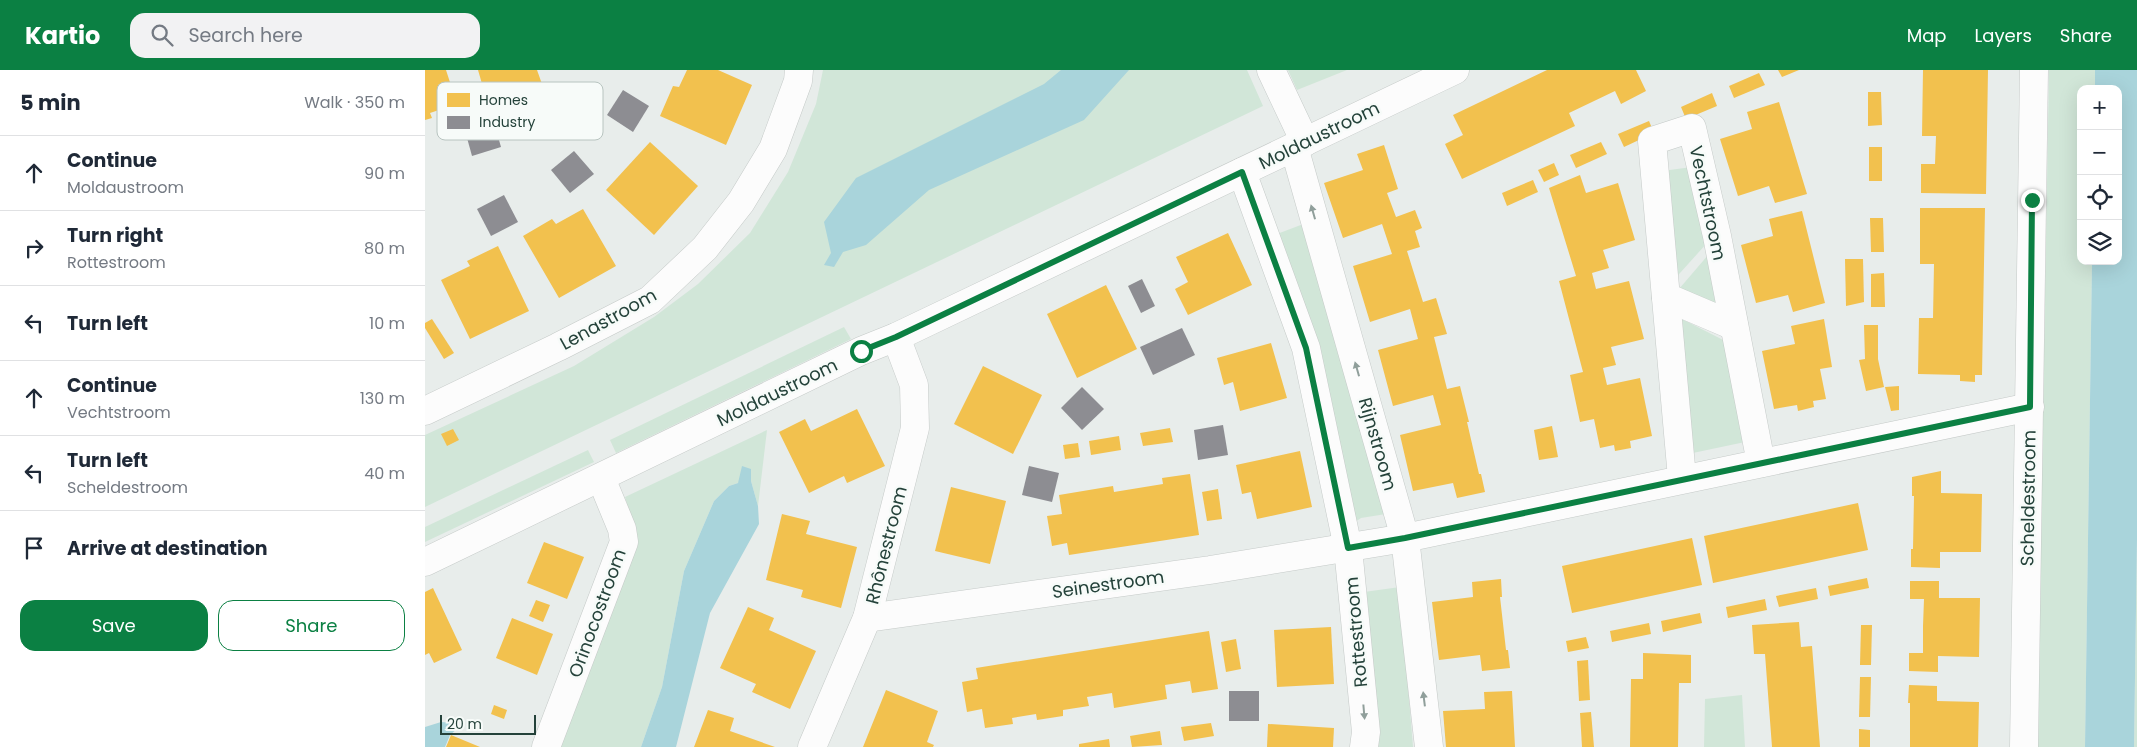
<!DOCTYPE html>
<meta charset="utf-8">
<style>
:root{--surface:#fff;--page:#f2f2f3;--text:#1f2937;--muted:#747a83;--line:#e0e1e3;--accent:#0b8043}
body{margin:0;font-family:Poppins,sans-serif;background:var(--page);color:var(--text)}
.controls{position:absolute;right:15px;top:15px;display:grid;overflow:hidden;border-radius:10px;box-shadow:0 5px 20px #0002}
.controls button{width:45px;height:45px;display:grid;place-items:center;padding:0;border:0;border-bottom:1px solid var(--line);background:var(--surface);color:var(--text);font:25px sans-serif}
.scale{position:absolute;left:15px;bottom:12px;width:96px;box-sizing:border-box;padding-left:5px;border:2px solid #24423a;border-top:0;font-size:14px;line-height:18px;white-space:nowrap;color:#24423a;-webkit-text-stroke:4px #f7fbf9;paint-order:stroke}
.stop{position:absolute;width:15px;height:15px;margin:-11px;border:4px solid #0b8043;border-radius:50%;background:#fff}
.stop.end{background:#0b8043;border-color:#fff;box-shadow:0 1px 5px #0008}
.list{margin:0;padding:0;list-style:none}
h2{display:flex;justify-content:space-between;align-items:center;height:65px;margin:0;padding:0 20px;font-size:21px}
h2 small{font-size:16px;font-weight:400;color:var(--muted)}
.list li{display:grid;grid-template-columns:32px 1fr auto;gap:15px;align-items:center;box-sizing:border-box;height:75px;padding:0 20px;border-top:1px solid var(--line)}
.list b{display:block;font-size:19px;white-space:nowrap}
.list p{margin:0;font-size:16px;white-space:nowrap;color:var(--muted)}
.list em{font-size:16px;font-style:normal;color:var(--muted)}
.actions{display:flex;gap:10px;padding:15px 20px}
.actions a{flex:1;padding:11px 0;border:1px solid var(--accent);border-radius:15px;text-align:center;font-size:18px;color:var(--accent)}
.actions .main{background:var(--accent);color:#fff}
.icon{flex:none;width:28px;height:28px;fill:none;stroke:currentColor;stroke-width:2;stroke-linecap:round;stroke-linejoin:round}
.map{position:relative;flex:none;width:1712px;height:677px;overflow:hidden}
header{display:flex;align-items:center;gap:30px;box-sizing:border-box;height:70px;padding:0 25px;background:var(--accent);color:#fff}
header strong{font-size:24px}
nav{display:flex;gap:28px;margin-inline-start:auto;font-size:18px}
.search{width:350px;height:45px;background:var(--page);display:flex;align-items:center;gap:12px;box-sizing:border-box;padding:0 18px;border-radius:15px;color:var(--muted);font-size:19px}
main{display:flex}
aside{flex:1;background:var(--surface)}
.map>svg:first-child{display:block}
.green{fill:#d1e6d8}
.water{fill:#a9d4db}
.homes{fill:#f2c14e}
.industry{fill:#8d8d92}
.lines{fill:none;stroke-linecap:round;stroke-linejoin:round}
.minor-casing{stroke:#c5cac8;stroke-width:29}
.minor{stroke:#fcfcfc;stroke-width:28}
.oneway{fill:#909f9b}
.route{stroke:#0b8043;stroke-width:6}
.labels{text-anchor:middle;dominant-baseline:central;stroke-width:5;stroke-linejoin:round;paint-order:stroke}
.street-label{font-size:18px;fill:#24423a;stroke:#f7fbf9}
.key{fill:#f7fbf9;stroke:#b8c4c0;stroke-width:1}
.key-label{font-size:14px;fill:#24423a}
</style>
<header>
<strong>Kartio</strong>
<div class="search"><svg class="icon" aria-label="search" viewBox="0 0 24 24"><circle cx="10" cy="10" r="6"/><path d="M15 15l6 6"/></svg>Search here</div>
<nav><a>Map</a><a>Layers</a><a>Share</a></nav>
</header>
<main>
<aside>
<h2>5 min<small>Walk · 350 m</small></h2>
<ul class="list">
<li><svg class="icon" aria-label="ahead" viewBox="0 0 24 24"><path d="M12 20V5M6 11l6-6 6 6"/></svg><div><b>Continue</b><p>Moldaustroom</p></div><em>90 m</em></li>
<li><svg class="icon" aria-label="right" viewBox="0 0 24 24"><path d="M7 20v-9h11M14 6l5 5-5 5"/></svg><div><b>Turn right</b><p>Rottestroom</p></div><em>80 m</em></li>
<li><svg class="icon" aria-label="left" viewBox="0 0 24 24"><path d="M17 20v-9H6M10 6l-5 5 5 5"/></svg><div><b>Turn left</b></div><em>10 m</em></li>
<li><svg class="icon" aria-label="ahead" viewBox="0 0 24 24"><path d="M12 20V5M6 11l6-6 6 6"/></svg><div><b>Continue</b><p>Vechtstroom</p></div><em>130 m</em></li>
<li><svg class="icon" aria-label="left" viewBox="0 0 24 24"><path d="M17 20v-9H6M10 6l-5 5 5 5"/></svg><div><b>Turn left</b><p>Scheldestroom</p></div><em>40 m</em></li>
<li><svg class="icon" aria-label="arrive" viewBox="0 0 24 24"><path d="M6 21V4h12l-3 4 3 4H6"/></svg><div><b>Arrive at destination</b></div></li>
</ul>
<div class="actions"><a class="main">Save</a><a>Share</a></div>
</aside>
<div class="map">
<svg width="1712" height="677" viewBox="0 0 1712 677">
<rect width="100%" height="100%" fill="#e8edeb"/>
<!-- green -->
<g class="green">
<path d="M398,0H822L838,36L0,437V365L149,296L229,247L273,214L325,163L363,102L391,34Z"/>
<path d="M863,0H922L872,20Z"/>
<path d="M1624,0H1670V19H1656V191H1667L1660,677H1612Z"/>
<path d="M1267,97L1282,173L1246,213L1237,101Z"/>
<path d="M881,153L961,444L936,448L930,452L852,164Z"/>
<path d="M1284,184L1294,235L1254,219Z"/>
<path d="M1251,246L1300,271L1320,372L1263,384Z"/>
<path d="M419,257L426,269L191,383L185,370Z"/>
<path d="M342,360L333,436L326,411V399L313,413L304,416L289,431L259,501L237,617L216,677H133L208,455L200,427Z"/>
<path d="M163,380L169,392L0,472V457Z"/>
<path d="M1712,469V677H1709Z"/>
<path d="M975,517L988,677H946L939,522Z"/>
<path d="M1317,625L1320,677H1279L1280,629Z"/>
</g>
<!-- water -->
<g class="water">
<path d="M636,0H704L659,50L504,120L441,175L418,182L409,197L399,195L406,183L399,152L431,108L619,14Z"/>
<path d="M1670,0H1712V469L1709,677H1660L1667,191H1693V19H1670Z"/>
<path d="M317,396L326,399V411L333,436L334,454L285,543L251,677H216L237,617L259,501L289,431L304,416L313,413Z"/>
<path d="M16,652L31,653L33,658L25,665L20,677H0V657Z"/>
</g>
<!-- homes -->
<g class="homes">
<path d="M0,0H21L32,34L5,43L7,48L0,50Z"/>
<path d="M53,0H112L117,14L62,31Z"/>
<path d="M262,0H293L327,15L301,75L235,46L248,16L254,17Z"/>
<path d="M1122,0H1211L1221,21L1196,34L1190,21L1144,43L1150,56L1037,109L1020,74L1038,65L1028,45Z"/>
<path d="M1353,0H1374L1357,7Z"/>
<path d="M1498,0H1563L1561,124L1496,123V94H1510L1511,66H1497Z"/>
<path d="M1334,3L1340,15L1309,28L1304,16Z"/>
<path d="M1443,22H1456L1457,55L1443,56Z"/>
<path d="M1287,23L1292,36L1261,49L1256,37Z"/>
<path d="M1354,32L1382,124L1350,133L1344,116L1313,126L1295,69L1327,59L1322,42Z"/>
<path d="M1224,51L1229,63L1199,77L1193,64Z"/>
<path d="M225,72L273,116L229,165L181,120Z"/>
<path d="M1176,72L1182,84L1151,98L1145,85Z"/>
<path d="M959,75L973,119L962,123L971,147L990,140L997,158L990,161L995,177L982,181L998,232L1011,228L1022,264L1009,267L1022,319L1035,316L1044,352H1042L1054,404H1056L1060,422L1032,428L1028,413L988,421L975,365L1016,355L1008,325L968,336L953,280L993,269L985,239L945,252L928,196L967,184L957,154L918,168L899,113L938,100L932,84Z"/>
<rect x="1444" y="77" width="13" height="34"/>
<path d="M1129,93L1134,105L1119,112L1113,100Z"/>
<path d="M1155,105L1161,123L1193,113L1210,170L1178,180L1184,198L1167,203L1171,219L1204,211L1219,269L1186,277L1191,295L1178,298L1182,315L1215,308L1227,366L1205,371L1206,378L1190,381L1189,375L1175,378L1169,349L1155,352L1145,305L1158,302L1134,211L1151,206L1124,118Z"/>
<path d="M1108,110L1113,122L1082,136L1077,123Z"/>
<path d="M1495,138H1560L1557,305H1550V312L1535,311V305L1493,304L1494,248H1508L1509,194H1495Z"/>
<path d="M158,139L191,196L134,228L98,166L127,149L131,154Z"/>
<path d="M1377,141L1400,233L1368,242L1363,225L1331,233L1316,175L1348,166L1344,149Z"/>
<path d="M1445,148H1458L1459,182H1446Z"/>
<path d="M803,163L827,215L763,245L750,219L763,212L751,187Z"/>
<path d="M73,176L104,241L45,269L16,210L45,196L42,191Z"/>
<path d="M1420,189H1438L1439,232L1421,236Z"/>
<path d="M1459,203L1460,237H1446V204Z"/>
<path d="M681,215L712,279L652,308L622,244Z"/>
<path d="M7,249L29,283L19,289L0,258V253Z"/>
<path d="M1399,249L1407,297L1395,299L1401,329L1388,331L1389,337L1373,341L1372,335L1349,339L1337,281L1370,274L1366,256Z"/>
<path d="M1439,255H1453V289L1459,317L1441,321L1434,290L1440,289Z"/>
<path d="M846,273L862,328L815,341L808,312L799,315L792,288Z"/>
<path d="M558,296L617,325L588,384L529,354Z"/>
<path d="M1474,316V340L1466,341L1460,317Z"/>
<path d="M432,339L460,396L422,413L419,406L384,423L354,362L380,349L386,361Z"/>
<path d="M1127,356L1133,387L1114,390L1109,360Z"/>
<path d="M745,358L748,372L718,376L715,363Z"/>
<path d="M28,359L34,370L22,376L16,364Z"/>
<path d="M694,366L696,380L666,385L664,371Z"/>
<path d="M653,373L655,387L640,389L638,375Z"/>
<path d="M875,381L887,437L832,449L826,422L817,424L811,395Z"/>
<path d="M1516,401V423L1557,424L1556,482H1515V498L1486,497V479H1488L1489,426H1487V407Z"/>
<path d="M765,404L774,465L644,485L642,473L627,476L622,446L637,444L634,425L688,416L689,422L738,414L737,408Z"/>
<path d="M526,417L581,431L565,494L510,481Z"/>
<path d="M793,419L797,449L782,451L777,422Z"/>
<path d="M1433,433L1443,480L1288,513L1279,466Z"/>
<path d="M357,444L385,451L381,464L432,477L416,538L376,527L378,520L341,510Z"/>
<path d="M1267,468L1277,515L1147,543L1137,496Z"/>
<path d="M119,472L159,487L142,529L102,513Z"/>
<path d="M1442,508L1444,518L1405,526L1403,516Z"/>
<path d="M1076,509L1077,527H1075L1081,580H1083L1085,598L1057,601L1055,585L1014,590L1007,532L1048,527L1047,512Z"/>
<path d="M1485,511H1514V528H1555L1554,587L1513,586V602L1484,601V583H1498V556L1499,529H1485Z"/>
<path d="M8,518L37,580L9,593L4,583L0,585V522Z"/>
<path d="M1391,518L1393,529L1354,537L1351,526Z"/>
<path d="M1340,529L1342,540L1303,548L1301,537Z"/>
<path d="M111,530L125,535L118,552L104,546Z"/>
<path d="M323,537L349,548L344,560L391,581L365,639L327,622L331,614L295,598Z"/>
<path d="M1275,543L1277,553L1238,562L1236,551Z"/>
<path d="M87,548L128,564L112,605L71,588Z"/>
<path d="M1374,552L1376,577L1387,576L1395,677H1347L1340,584H1329L1327,555Z"/>
<path d="M1224,553L1226,564L1187,572L1185,561Z"/>
<path d="M1436,555H1447L1446,595H1435Z"/>
<path d="M906,557L909,614L852,617L849,560Z"/>
<path d="M784,561L793,619L767,623L765,611L740,615L742,629L689,638L687,623L662,627L664,636L638,640V646L612,650L611,644L587,648L588,654L560,658L557,639L542,642L537,612L553,609L551,598Z"/>
<path d="M1161,567L1164,578L1143,582L1141,571Z"/>
<path d="M811,569L816,599L801,602L796,572Z"/>
<path d="M1218,583L1266,585V613H1254L1253,677H1205L1206,609H1218Z"/>
<path d="M1163,590L1165,630L1154,631L1152,591Z"/>
<path d="M1435,607H1446L1445,647H1434Z"/>
<path d="M1484,615L1512,616V631L1554,632L1553,677H1485V633H1483Z"/>
<path d="M461,620L513,641L502,672L509,675L508,677H438Z"/>
<path d="M1087,621L1090,677H1021L1018,641L1060,639L1059,622Z"/>
<path d="M69,635L82,640L79,649L66,644Z"/>
<path d="M283,640L309,648L305,661L350,677H269Z"/>
<path d="M1166,642L1169,677H1157L1155,643Z"/>
<path d="M786,653L789,666L759,671L756,657Z"/>
<path d="M843,654L909,658L908,677H842Z"/>
<path d="M1434,659L1445,660V677H1434Z"/>
<path d="M735,661L737,675L707,677L705,666Z"/>
<path d="M26,665L55,677H21Z"/>
<path d="M684,669L685,677H654V674Z"/>
</g>
<!-- industry -->
<g class="industry">
<path d="M198,20L224,36L208,62L182,45Z"/>
<path d="M68,49L76,77L47,86L39,57Z"/>
<path d="M149,81L169,104L145,123L126,100Z"/>
<path d="M79,125L93,152L66,166L52,139Z"/>
<path d="M717,209L730,236L716,243L703,216Z"/>
<path d="M757,258L770,285L728,305L715,277Z"/>
<path d="M657,317L679,339L657,360L636,338Z"/>
<path d="M798,355L803,385L773,390L769,360Z"/>
<path d="M604,396L634,403L627,432L597,425Z"/>
<rect x="804" y="621" width="30" height="30"/>
</g>
<g class="lines">
<defs>
<g id="minor">
<path d="M846,0L880,72"/>
<path d="M869,77L980,468L1004,677"/>
<path d="M817,102L881,278L923,478L941,662L939,677"/>
<path d="M1241,227L1309,256"/>
<path d="M0,341L133,277L225,230L280,178L316,132L348,79L373,11L374,0"/>
<path d="M1257,408L1227,71L1267,58L1292,166L1336,393"/>
<path d="M0,492L436,281L471,267L1030,0"/>
<path d="M442,548L785,500L980,468L1605,337"/>
<path d="M121,677L199,472L197,459L176,408"/>
<path d="M387,677L442,548L490,358L489,315L471,267"/>
<path d="M1599,677L1609,0"/>
</g>
</defs>
<!-- minor casing -->
<use href="#minor" class="minor-casing"/>
<!-- minor -->
<use href="#minor" class="minor"/>
</g>
<!-- one-way arrows -->
<defs><path id="oneway-solid" d="M-6-.8H1V-3.2L6.5 0L1 3.2V.8H-6Z" transform="scale(1.25)"/></defs>
<g class="oneway">
<use href="#oneway-solid" transform="translate(888 142) rotate(-106)"/>
<use href="#oneway-solid" transform="translate(932 299) rotate(-106)"/>
<use href="#oneway-solid" transform="translate(999 629) rotate(-97)"/>
<use href="#oneway-solid" transform="translate(939 642) rotate(85)"/>
</g>
<g class="lines">
<!-- route -->
<path class="route" d="M436,281L471,267L817,102L881,278L923,478L980,468L1605,337L1607,130"/>
</g>
<g class="labels">
<!-- street labels -->
<g class="street-label">
<text transform="translate(894 65) rotate(-26)">Moldaustroom</text>
<text transform="translate(1283 133) rotate(78)">Vechtstroom</text>
<text transform="translate(183 249) rotate(-29)">Lenastroom</text>
<text transform="translate(352 322) rotate(-26)">Moldaustroom</text>
<text transform="translate(953 374) rotate(74)">Rijnstroom</text>
<text transform="translate(1603 428) rotate(-89)">Scheldestroom</text>
<text transform="translate(461 475) rotate(-76)">Rhônestroom</text>
<text transform="translate(683 514) rotate(-8)">Seinestroom</text>
<text transform="translate(172 543) rotate(-70)">Orinocostroom</text>
<text transform="translate(931 562) rotate(-95)">Rottestroom</text>
</g>
</g>
<!-- legend -->
<rect x="12" y="12" width="166" height="58" rx="8" class="key"/>
<rect x="22" y="23" width="23" height="14" fill="#f2c14e"/>
<rect x="22" y="46" width="23" height="13" fill="#8d8d92"/>
<g class="key-label">
<text x="54" y="35">Homes</text>
<text x="54" y="57">Industry</text>
</g>
</svg>
<div class="controls">
<button>+</button>
<button>−</button>
<button><svg class="icon" aria-label="locate" viewBox="0 0 24 24"><circle cx="12" cy="12" r="6"/><path d="M12 2v4M12 18v4M2 12h4M18 12h4"/></svg></button>
<button><svg class="icon" aria-label="layers" viewBox="0 0 24 24"><path d="M12 4l9 5-9 5-9-5zM3 14l9 5 9-5"/></svg></button>
</div>
<div class="scale">20 m</div>
<div class="stop" style="left:436px;top:281px"></div>
<div class="stop end" style="left:1607px;top:130px"></div>
</div>
</main>
